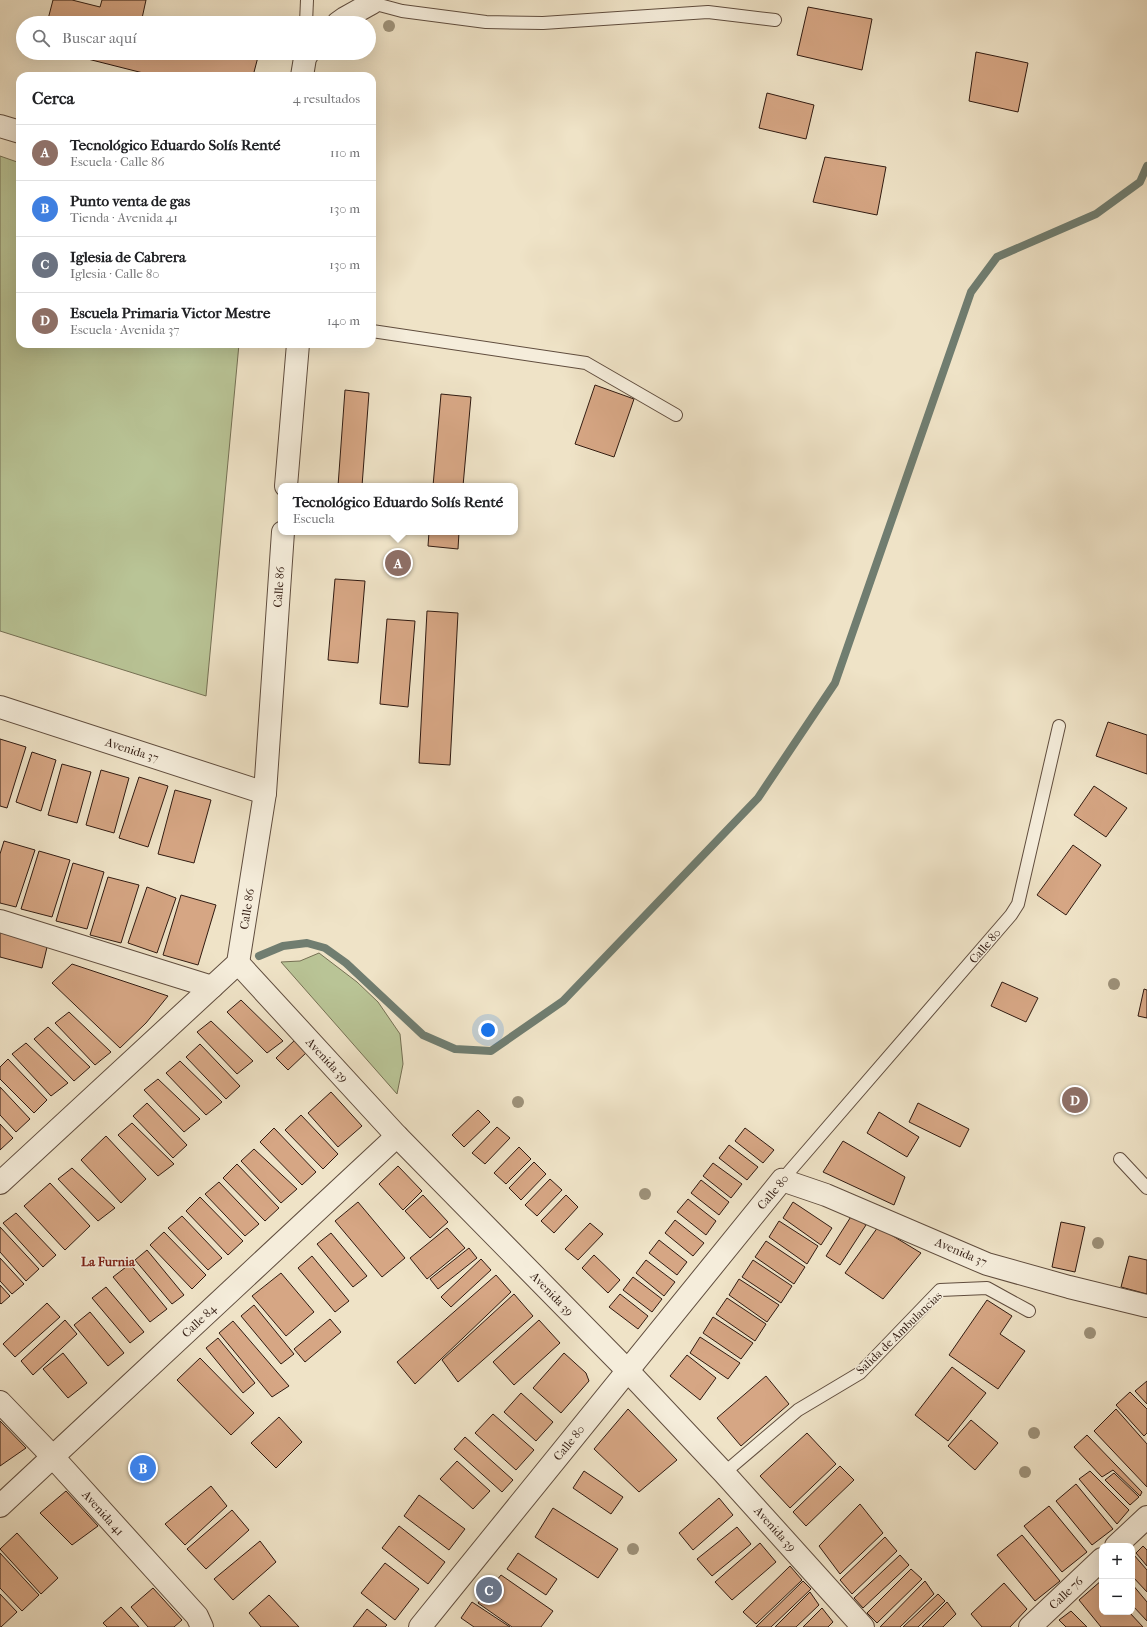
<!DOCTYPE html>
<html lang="es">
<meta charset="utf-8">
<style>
:root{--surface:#fff;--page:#f6f6f6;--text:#202124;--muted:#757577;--line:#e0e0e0;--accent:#d93025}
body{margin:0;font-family:"IM FELL French Canon",serif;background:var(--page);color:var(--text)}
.controls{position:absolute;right:12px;bottom:12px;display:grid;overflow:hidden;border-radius:8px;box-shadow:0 4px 16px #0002}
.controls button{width:36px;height:36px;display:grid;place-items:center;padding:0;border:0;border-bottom:1px solid var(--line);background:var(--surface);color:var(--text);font:20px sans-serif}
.you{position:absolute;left:488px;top:1030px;width:14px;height:14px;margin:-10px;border:3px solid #fff;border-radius:50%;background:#1a73e8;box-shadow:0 0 0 6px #1a73e833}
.badge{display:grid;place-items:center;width:26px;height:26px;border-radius:50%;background:var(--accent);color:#fff;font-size:13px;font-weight:700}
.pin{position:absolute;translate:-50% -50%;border:2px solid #fff;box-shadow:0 1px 4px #0006}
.popup{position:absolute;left:278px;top:483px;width:240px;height:52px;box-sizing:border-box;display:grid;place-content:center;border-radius:8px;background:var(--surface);filter:drop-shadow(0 1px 3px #0005);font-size:13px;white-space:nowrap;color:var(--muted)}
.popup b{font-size:15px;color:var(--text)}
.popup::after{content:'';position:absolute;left:50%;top:100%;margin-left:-8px;border:8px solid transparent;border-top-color:var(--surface)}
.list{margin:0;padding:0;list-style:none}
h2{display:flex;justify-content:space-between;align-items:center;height:52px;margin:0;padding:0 16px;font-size:17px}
h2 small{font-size:13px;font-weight:400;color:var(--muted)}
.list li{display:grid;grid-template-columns:26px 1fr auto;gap:12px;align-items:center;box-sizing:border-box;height:56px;padding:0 16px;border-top:1px solid var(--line)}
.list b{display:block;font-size:15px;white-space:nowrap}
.list p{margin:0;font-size:13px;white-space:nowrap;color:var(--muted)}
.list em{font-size:13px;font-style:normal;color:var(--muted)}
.icon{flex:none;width:22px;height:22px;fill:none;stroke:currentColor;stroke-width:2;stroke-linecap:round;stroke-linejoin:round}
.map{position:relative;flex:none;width:1147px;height:1627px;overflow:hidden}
.search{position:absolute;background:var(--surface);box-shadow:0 4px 16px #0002;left:16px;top:16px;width:360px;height:44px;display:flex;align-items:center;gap:10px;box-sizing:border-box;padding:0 14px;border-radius:22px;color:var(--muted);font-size:15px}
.panel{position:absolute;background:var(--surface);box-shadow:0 4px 16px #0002;left:16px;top:72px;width:360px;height:276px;border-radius:12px}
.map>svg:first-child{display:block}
.green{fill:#b9c496;stroke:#757054}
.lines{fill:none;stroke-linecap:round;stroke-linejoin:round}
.stream{stroke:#707d70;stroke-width:8}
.building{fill:#d6a684;stroke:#311b11}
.lane-casing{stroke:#604d3e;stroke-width:14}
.street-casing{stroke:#604d3e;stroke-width:24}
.lane{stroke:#f5eddb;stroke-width:12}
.street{stroke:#f5eddb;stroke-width:22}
.tree{fill:#9d9179}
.labels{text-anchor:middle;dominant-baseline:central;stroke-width:3;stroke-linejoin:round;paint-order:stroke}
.street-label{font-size:12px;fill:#311b11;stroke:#f5eddb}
.neighbourhood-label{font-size:13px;font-weight:bold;fill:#7a1f14;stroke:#f5eddb}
</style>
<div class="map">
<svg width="1147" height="1627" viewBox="0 0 1147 1627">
<rect width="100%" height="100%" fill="#efe3c7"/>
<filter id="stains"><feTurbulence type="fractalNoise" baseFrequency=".005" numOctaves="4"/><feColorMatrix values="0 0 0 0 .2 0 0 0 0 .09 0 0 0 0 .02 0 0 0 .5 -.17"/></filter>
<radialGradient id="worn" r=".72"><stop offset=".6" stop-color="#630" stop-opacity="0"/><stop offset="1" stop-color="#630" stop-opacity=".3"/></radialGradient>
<!-- green -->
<g class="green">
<path d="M0,156L20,163V344H239L206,696L0,631Z"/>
<path d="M319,953L357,982L378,1002L400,1034L403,1064L397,1094L281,962L300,961Z"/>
</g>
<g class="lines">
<!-- stream -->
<path class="stream" d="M259,956L283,946L307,943L325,948L346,963L423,1035L455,1049L491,1051L563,1001L758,798L835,683L971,292L997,257L1096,214L1140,182L1147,166"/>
</g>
<!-- building -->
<g class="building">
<path d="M53,0H72L100,7L102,0H146L141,23H47Z"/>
<path d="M808,7L872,19L862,70L797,55Z"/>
<path d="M976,52L1028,63L1018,112L969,101Z"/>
<path d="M64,53H259L253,76H155Z"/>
<path d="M767,93L814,105L806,139L759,128Z"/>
<path d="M825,157L886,167L877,215L813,202Z"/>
<path d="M595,385L634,399L614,457L575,444Z"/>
<path d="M345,390L369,393L362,486H338Z"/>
<path d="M441,394L471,397L463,486H433Z"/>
<path d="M429,532H459L458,549L428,546Z"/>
<path d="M335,579L365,581L358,663L328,660Z"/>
<path d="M427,611L458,613L450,765L419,763Z"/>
<path d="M387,619L415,621L408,707L380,704Z"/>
<path d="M1108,722L1147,735V774L1096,756Z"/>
<path d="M0,739L26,747L7,808L0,806Z"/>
<path d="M32,752L56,760L41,811L16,802Z"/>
<path d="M62,764L91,772L77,823L48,815Z"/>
<path d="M101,770L129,778L114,833L86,825Z"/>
<path d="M139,777L168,786L148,847L119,838Z"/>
<path d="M1094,786L1127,808L1106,837L1074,815Z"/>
<path d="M175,790L211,800L194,863L158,854Z"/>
<path d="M4,841L35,850L16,907L0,903V854Z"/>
<path d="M1073,845L1101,865L1066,915L1037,895Z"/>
<path d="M39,851L70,860L52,917L21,909Z"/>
<path d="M73,863L104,872L87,929L56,921Z"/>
<path d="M108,877L139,885L121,943L90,935Z"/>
<path d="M147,887L176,898L157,953L128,943Z"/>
<path d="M181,895L216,905L198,965L163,955Z"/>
<path d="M0,931L48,943L42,968L0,957Z"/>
<path d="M72,964L168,996L146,1023L120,1048L52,983Z"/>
<path d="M1002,982L1038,998L1026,1022L991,1006Z"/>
<path d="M1144,989L1147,990V1018L1138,1016Z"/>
<path d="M241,1000L283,1041L267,1053L227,1012Z"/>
<path d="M69,1012L111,1052L95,1065L55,1023Z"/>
<path d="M211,1021L253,1061L237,1074L197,1032Z"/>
<path d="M48,1027L90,1067L74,1081L34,1039Z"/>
<path d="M296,1039L307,1052L288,1070L276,1058Z"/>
<path d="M26,1043L68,1083L51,1096L12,1054Z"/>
<path d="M200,1044L240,1086L226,1099L186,1057Z"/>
<path d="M8,1059L47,1100L34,1113L0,1079V1067Z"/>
<path d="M180,1061L222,1102L206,1115L166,1073Z"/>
<path d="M158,1079L200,1119L184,1132L144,1090Z"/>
<path d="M0,1087L30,1119L16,1132L0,1115Z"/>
<path d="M331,1092L362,1126L338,1147L308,1113Z"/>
<path d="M147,1103L187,1145L173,1158L133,1116Z"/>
<path d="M918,1103L969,1129L960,1147L909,1122Z"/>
<path d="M478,1110L490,1122L464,1147L452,1135Z"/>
<path d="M879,1112L919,1137L907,1157L867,1133Z"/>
<path d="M301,1115L338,1154L323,1169L285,1130Z"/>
<path d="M132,1123L174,1164L158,1176L118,1135Z"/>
<path d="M0,1124L13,1138L0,1150Z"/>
<path d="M497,1127L510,1138L485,1164L472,1153Z"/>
<path d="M274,1128L316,1172L302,1185L260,1142Z"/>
<path d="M745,1128L774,1150L763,1163L735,1141Z"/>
<path d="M106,1136L146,1179L121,1203L81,1160Z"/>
<path d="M843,1141L905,1177L894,1205L823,1172Z"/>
<path d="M729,1145L758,1167L747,1180L719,1158Z"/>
<path d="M519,1147L531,1159L506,1184L494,1173Z"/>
<path d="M254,1149L297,1189L281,1203L241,1161Z"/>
<path d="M534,1162L546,1174L521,1200L509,1188Z"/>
<path d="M713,1163L742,1184L731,1198L703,1176Z"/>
<path d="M237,1164L279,1208L265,1221L223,1178Z"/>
<path d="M398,1166L422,1191L403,1210L379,1184Z"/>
<path d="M72,1168L115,1208L98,1221L58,1179Z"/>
<path d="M550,1179L562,1190L537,1216L525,1205Z"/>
<path d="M701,1180L729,1202L719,1215L691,1193Z"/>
<path d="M219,1182L259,1224L245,1236L205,1194Z"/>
<path d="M50,1183L90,1226L65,1250L24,1206Z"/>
<path d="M423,1195L448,1222L430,1238L405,1211Z"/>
<path d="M566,1195L578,1207L554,1233L541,1221Z"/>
<path d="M200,1197L243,1241L228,1255L186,1211Z"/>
<path d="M688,1199L716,1221L706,1235L677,1212Z"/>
<path d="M358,1202L405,1258L382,1277L335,1221Z"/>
<path d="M793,1202L832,1228L821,1245L783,1218Z"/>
<path d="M16,1213L56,1255L43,1267L3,1223Z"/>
<path d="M852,1215L866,1225L840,1265L826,1256Z"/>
<path d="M182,1216L222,1258L208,1270L168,1228Z"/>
<path d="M675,1220L704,1243L693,1256L665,1233Z"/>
<path d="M779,1221L818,1246L807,1264L769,1237Z"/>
<path d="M1061,1222L1085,1227L1075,1272L1052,1267Z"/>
<path d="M590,1223L603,1234L578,1260L565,1249Z"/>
<path d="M0,1227L39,1269L26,1281L0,1252Z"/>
<path d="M878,1227L921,1253L883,1299L845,1273Z"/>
<path d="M447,1228L465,1248L427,1279L410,1258Z"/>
<path d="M164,1232L206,1275L192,1289L150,1245Z"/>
<path d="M331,1233L367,1276L353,1287L317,1244Z"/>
<path d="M659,1240L687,1262L677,1275L649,1253Z"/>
<path d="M766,1241L805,1267L794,1284L755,1257Z"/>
<path d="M469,1248L477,1258L438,1289L430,1279Z"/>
<path d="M147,1250L184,1295L172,1304L135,1260Z"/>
<path d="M594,1255L620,1280L608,1293L582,1268Z"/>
<path d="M312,1256L349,1301L335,1312L298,1268Z"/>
<path d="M1129,1256L1147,1260V1294L1121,1287Z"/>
<path d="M0,1258L24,1284L12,1294L0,1281Z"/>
<path d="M481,1259L491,1270L451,1307L441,1297Z"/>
<path d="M646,1260L675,1282L664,1296L636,1273Z"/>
<path d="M753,1260L792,1286L781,1303L742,1277Z"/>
<path d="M130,1264L167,1309L150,1322L113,1277Z"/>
<path d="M281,1273L314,1312L286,1336L252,1296Z"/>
<path d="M496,1275L511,1292L415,1384L397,1362Z"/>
<path d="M633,1277L662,1299L652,1312L623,1290Z"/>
<path d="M739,1279L779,1305L767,1322L729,1295Z"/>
<path d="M0,1285L10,1296L1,1304L0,1303Z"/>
<path d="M106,1287L144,1332L130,1343L92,1298Z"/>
<path d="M514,1294L533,1316L458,1382L442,1360Z"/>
<path d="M620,1294L648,1316L638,1329L609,1307Z"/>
<path d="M727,1298L766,1324L755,1341L716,1314Z"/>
<path d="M987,1300L1012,1316L1000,1334L1025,1351L998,1389L949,1355Z"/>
<path d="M47,1303L60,1317L15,1357L3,1344Z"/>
<path d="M254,1305L294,1354L281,1364L241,1316Z"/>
<path d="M90,1312L124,1353L108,1366L74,1325Z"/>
<path d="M713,1317L753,1343L741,1359L703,1333Z"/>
<path d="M330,1319L341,1332L305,1362L294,1349Z"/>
<path d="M65,1320L77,1334L33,1375L21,1361Z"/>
<path d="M539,1320L560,1343L514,1385L493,1362Z"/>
<path d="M233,1321L289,1386L272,1397L219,1333Z"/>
<path d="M700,1337L740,1363L728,1379L690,1353Z"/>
<path d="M218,1338L255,1383L243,1393L206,1348Z"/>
<path d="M63,1353L87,1383L68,1398L43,1369Z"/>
<path d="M564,1353L586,1373L589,1381L561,1413L533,1388Z"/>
<path d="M687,1355L716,1378L700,1400L670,1376Z"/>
<path d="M200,1358L254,1413L231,1435L177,1380Z"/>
<path d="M952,1367L986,1393L948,1441L915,1415Z"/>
<path d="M766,1376L789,1404L741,1446L717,1418Z"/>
<path d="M1147,1381V1404L1135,1391Z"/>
<path d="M1130,1392L1147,1409V1433L1144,1436L1116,1405Z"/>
<path d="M521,1393L553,1422L536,1441L504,1412Z"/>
<path d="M628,1409L677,1460L639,1492L594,1449Z"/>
<path d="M1116,1409L1147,1444V1487L1094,1431Z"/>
<path d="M493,1414L534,1450L516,1470L475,1433Z"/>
<path d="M279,1417L302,1442L276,1468L251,1443Z"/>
<path d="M971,1420L998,1443L975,1470L948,1446Z"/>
<path d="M0,1421L26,1448L0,1466Z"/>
<path d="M807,1433L836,1464L790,1508L760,1476Z"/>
<path d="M1087,1435L1142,1492L1140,1496L1113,1470L1102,1477L1074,1447Z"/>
<path d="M465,1437L513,1480L502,1492L454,1449Z"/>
<path d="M457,1461L490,1491L473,1509L440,1479Z"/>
<path d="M840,1466L854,1480L806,1526L793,1512Z"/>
<path d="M584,1471L623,1497L611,1514L573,1488Z"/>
<path d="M1090,1471L1129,1510L1117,1524L1079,1479Z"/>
<path d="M1114,1473L1139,1497L1130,1505L1105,1480Z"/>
<path d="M1076,1484L1113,1529L1092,1545L1056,1501Z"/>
<path d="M211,1486L227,1506L185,1545L165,1524Z"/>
<path d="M66,1491L98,1526L72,1545L40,1513Z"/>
<path d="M419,1495L465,1529L449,1550L404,1516Z"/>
<path d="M719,1498L733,1515L693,1550L679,1533Z"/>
<path d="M860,1504L883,1533L840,1574L819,1546Z"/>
<path d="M1049,1506L1087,1552L1062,1572L1024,1526Z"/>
<path d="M553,1508L618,1549L598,1578L535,1537Z"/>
<path d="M232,1510L249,1530L206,1569L187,1549Z"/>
<path d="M399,1526L445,1562L428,1584L382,1548Z"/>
<path d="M737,1527L751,1544L712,1576L697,1559Z"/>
<path d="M17,1533L58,1578L41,1594L0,1549Z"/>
<path d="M1022,1535L1060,1581L1035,1601L997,1555Z"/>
<path d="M885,1537L897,1551L852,1594L840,1580Z"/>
<path d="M260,1541L276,1562L233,1600L214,1579Z"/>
<path d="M760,1543L776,1562L732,1600L715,1582Z"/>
<path d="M1143,1546L1147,1550V1566L1136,1553Z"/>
<path d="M0,1553L39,1595L22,1611L0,1588Z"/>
<path d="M518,1553L557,1579L546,1595L507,1569Z"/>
<path d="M900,1555L909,1565L863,1608L854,1598Z"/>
<path d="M1134,1555L1147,1570V1592L1132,1576V1557Z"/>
<path d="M385,1563L419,1589L395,1620L361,1593Z"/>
<path d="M790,1566L802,1580L756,1624L743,1612Z"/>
<path d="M911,1569L922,1579L877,1623L867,1613Z"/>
<path d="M501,1575L553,1611L541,1627H512L478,1603Z"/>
<path d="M1102,1580V1612H1129L1143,1627H1101L1079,1600Z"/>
<path d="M803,1581L811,1589L771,1627H756Z"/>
<path d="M925,1581L934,1594L900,1627H880Z"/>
<path d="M1004,1583L1027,1609L1010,1627H982L971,1614Z"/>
<path d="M1132,1584L1147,1602V1621L1132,1605Z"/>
<path d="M153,1588L182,1620L174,1627H148L131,1607Z"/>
<path d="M810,1592L819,1605L796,1627H775Z"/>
<path d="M0,1594L17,1612L1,1627H0Z"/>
<path d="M938,1594L945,1601L918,1627H903Z"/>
<path d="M269,1595L299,1627H261L249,1613Z"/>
<path d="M472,1602L510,1627H474L461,1618Z"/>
<path d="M947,1602L956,1614L943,1627H922Z"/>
<path d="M121,1607L139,1627H107L103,1623Z"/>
<path d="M822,1608L833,1622L828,1627H803Z"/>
<path d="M367,1609L387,1625L385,1627H353Z"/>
<path d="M1071,1611L1087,1627H1066L1059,1620Z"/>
</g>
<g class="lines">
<defs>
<g id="lane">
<path d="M372,3L402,11L486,22L543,23L708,12L775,20"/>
<path d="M306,23L307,0"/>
<path d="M372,331L586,363L676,415"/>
<path d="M1120,1159L1147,1188"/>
<path d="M782,1180L1011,915L1018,904L1059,726"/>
<path d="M724,1473L798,1410L860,1373L940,1290L987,1288L1029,1311"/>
</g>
<g id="street">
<path d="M338,23L345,18L372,3"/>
<path d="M302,76L305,58L308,53"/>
<path d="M0,126L20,132"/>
<path d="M286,486L298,344"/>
<path d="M0,707L265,793"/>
<path d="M0,921L212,987"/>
<path d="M238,963L397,1136L628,1371L724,1473L863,1627"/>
<path d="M0,1183L238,963L265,793L283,532"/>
<path d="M0,1402L53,1457L197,1616L202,1627"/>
<path d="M0,1506L397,1136"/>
<path d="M1116,1546L1147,1517"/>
<path d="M420,1627L782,1180L826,1195L987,1264L1069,1287L1147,1306"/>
<path d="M1030,1627L1102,1559"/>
</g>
</defs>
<!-- lane casing -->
<use href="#lane" class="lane-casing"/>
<!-- street casing -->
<use href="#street" class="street-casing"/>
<!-- lane -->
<use href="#lane" class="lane"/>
<!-- street -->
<use href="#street" class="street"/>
</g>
<!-- trees -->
<g class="tree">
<circle cx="389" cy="26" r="6"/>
<circle cx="1114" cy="984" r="6"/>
<circle cx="518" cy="1102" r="6"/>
<circle cx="645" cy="1194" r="6"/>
<circle cx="1098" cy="1243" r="6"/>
<circle cx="1090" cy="1333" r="6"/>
<circle cx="1034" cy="1433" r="6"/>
<circle cx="1025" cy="1472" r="6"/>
<circle cx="633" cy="1549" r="6"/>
</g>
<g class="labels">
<!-- street labels -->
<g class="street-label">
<text transform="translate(279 587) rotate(-86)">Calle 86</text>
<text transform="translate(132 750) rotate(18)">Avenida 37</text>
<text transform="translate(247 909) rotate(-81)">Calle 86</text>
<text transform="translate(985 946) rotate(-49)">Calle 80</text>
<text transform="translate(327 1060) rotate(47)">Avenida 39</text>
<text transform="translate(773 1192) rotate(-50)">Calle 80</text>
<text transform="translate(961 1252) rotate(23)">Avenida 37</text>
<text transform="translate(552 1294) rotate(46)">Avenida 39</text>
<text transform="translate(199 1321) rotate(-43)">Calle 84</text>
<text transform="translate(899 1333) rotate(-44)">Salida de Ambulancias</text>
<text transform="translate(569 1443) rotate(-51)">Calle 80</text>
<text transform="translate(103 1513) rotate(48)">Avenida 41</text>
<text transform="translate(775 1529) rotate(48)">Avenida 39</text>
<text transform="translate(1066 1593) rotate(-43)">Calle 76</text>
</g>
<!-- neighbourhood labels -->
<g class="neighbourhood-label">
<text x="108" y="1261">La Furnia</text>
</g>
</g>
<rect width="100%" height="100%" filter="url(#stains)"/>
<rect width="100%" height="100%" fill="url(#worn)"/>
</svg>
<div class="controls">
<button>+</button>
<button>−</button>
</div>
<div class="you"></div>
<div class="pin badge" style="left:398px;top:563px;background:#8d6e63">A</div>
<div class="popup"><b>Tecnológico Eduardo Solís Renté</b>Escuela</div>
<div class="pin badge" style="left:143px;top:1468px;background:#3f7fe0">B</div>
<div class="pin badge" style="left:489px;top:1590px;background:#6b7280">C</div>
<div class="pin badge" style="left:1075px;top:1100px;background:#8d6e63">D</div>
<div class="search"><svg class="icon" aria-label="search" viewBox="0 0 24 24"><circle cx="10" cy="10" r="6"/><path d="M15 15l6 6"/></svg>Buscar aquí</div>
<section class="panel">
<h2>Cerca<small>4 resultados</small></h2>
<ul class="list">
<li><span class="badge" style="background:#8d6e63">A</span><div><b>Tecnológico Eduardo Solís Renté</b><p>Escuela · Calle 86</p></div><em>110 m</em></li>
<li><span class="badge" style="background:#3f7fe0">B</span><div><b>Punto venta de gas</b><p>Tienda · Avenida 41</p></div><em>130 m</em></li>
<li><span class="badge" style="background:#6b7280">C</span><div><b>Iglesia de Cabrera</b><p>Iglesia · Calle 80</p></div><em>130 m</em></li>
<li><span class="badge" style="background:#8d6e63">D</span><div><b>Escuela Primaria Victor Mestre</b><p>Escuela · Avenida 37</p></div><em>140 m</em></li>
</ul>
</section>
</div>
